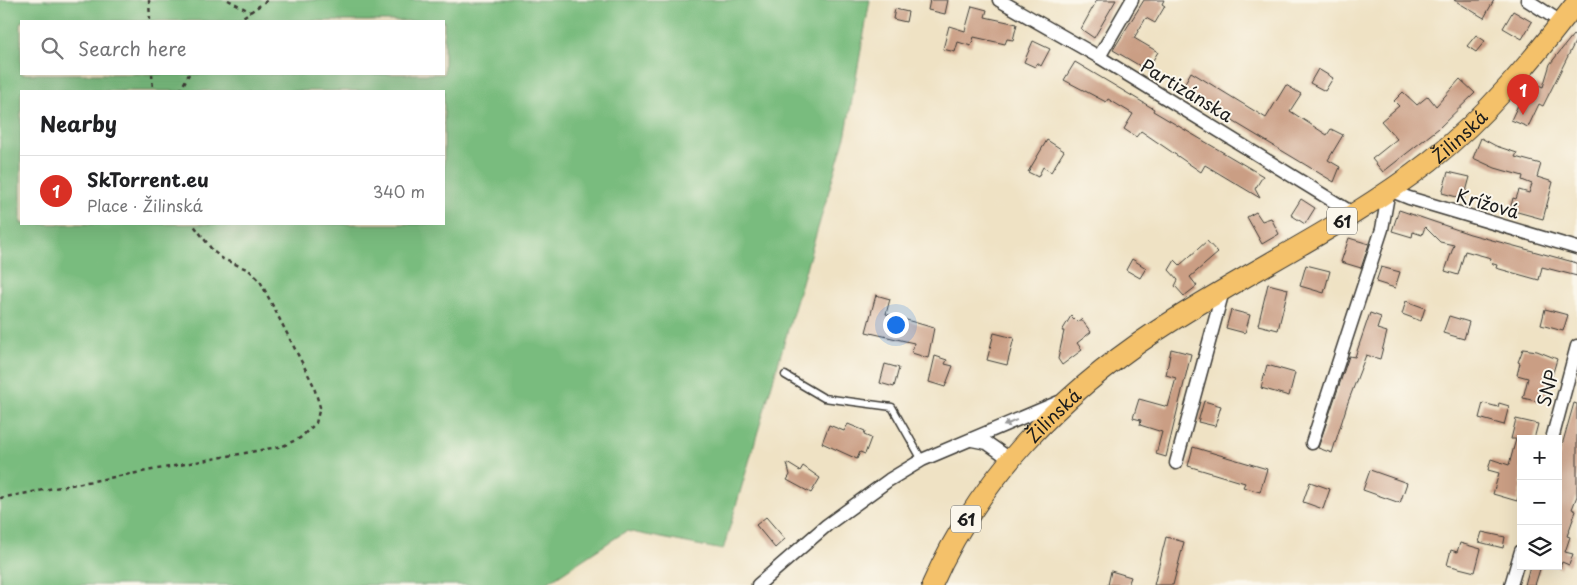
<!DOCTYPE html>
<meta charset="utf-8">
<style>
:root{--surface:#fff;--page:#f6f6f6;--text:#202124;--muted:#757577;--line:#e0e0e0;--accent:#d93025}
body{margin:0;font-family:"Playpen Sans",sans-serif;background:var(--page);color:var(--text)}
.controls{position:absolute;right:15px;bottom:15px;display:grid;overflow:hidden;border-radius:0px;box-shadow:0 5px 20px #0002}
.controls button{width:45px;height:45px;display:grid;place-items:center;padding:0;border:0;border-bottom:1px solid var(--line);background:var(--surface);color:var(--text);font:25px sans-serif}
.you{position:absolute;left:895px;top:324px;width:18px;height:18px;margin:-12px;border:4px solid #fff;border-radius:50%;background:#1a73e8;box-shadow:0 0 0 8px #1a73e833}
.badge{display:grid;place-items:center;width:32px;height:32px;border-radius:50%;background:var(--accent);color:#fff;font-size:16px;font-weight:700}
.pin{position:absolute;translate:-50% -41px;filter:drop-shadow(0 1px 2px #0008)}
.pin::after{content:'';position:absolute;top:26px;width:18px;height:15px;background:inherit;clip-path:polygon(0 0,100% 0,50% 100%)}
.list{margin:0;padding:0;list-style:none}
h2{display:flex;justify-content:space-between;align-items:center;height:65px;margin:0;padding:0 20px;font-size:21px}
h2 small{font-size:16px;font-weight:400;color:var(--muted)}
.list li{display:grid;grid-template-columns:32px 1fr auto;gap:15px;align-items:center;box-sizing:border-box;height:70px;padding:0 20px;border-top:1px solid var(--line)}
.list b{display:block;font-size:19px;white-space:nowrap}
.list p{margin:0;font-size:16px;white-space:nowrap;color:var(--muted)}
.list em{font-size:16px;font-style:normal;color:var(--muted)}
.icon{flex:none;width:28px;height:28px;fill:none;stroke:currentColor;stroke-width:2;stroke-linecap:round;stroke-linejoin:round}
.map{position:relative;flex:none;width:1577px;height:585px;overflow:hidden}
.search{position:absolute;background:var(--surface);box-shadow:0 5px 20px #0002;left:20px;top:20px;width:425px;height:55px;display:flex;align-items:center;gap:12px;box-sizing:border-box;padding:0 18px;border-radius:0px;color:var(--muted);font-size:19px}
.panel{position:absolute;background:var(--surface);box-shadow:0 5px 20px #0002;left:20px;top:90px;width:425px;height:135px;border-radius:0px}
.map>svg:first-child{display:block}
.forest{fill:#79bc7e;stroke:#4a6c4d;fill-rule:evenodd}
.building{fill:#ca9e84}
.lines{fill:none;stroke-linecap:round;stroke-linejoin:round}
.service-casing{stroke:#3c3a35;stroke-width:9}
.minor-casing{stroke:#3c3a35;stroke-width:15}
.primary-casing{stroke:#3c3a35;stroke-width:22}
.path{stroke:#3c3a35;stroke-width:2.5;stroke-dasharray:4 4;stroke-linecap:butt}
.service{stroke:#fff;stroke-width:6}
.minor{stroke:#fff;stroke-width:12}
.primary{stroke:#f4c16a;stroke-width:20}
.oneway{fill:#999}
.labels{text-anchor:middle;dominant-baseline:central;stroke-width:4;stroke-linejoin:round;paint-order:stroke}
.shield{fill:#fbf7ec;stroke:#5f5e5a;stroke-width:1}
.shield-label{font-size:16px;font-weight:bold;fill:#1c1c1c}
.street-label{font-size:18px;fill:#1c1c1c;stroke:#fbf7ec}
</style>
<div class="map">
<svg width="1577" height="585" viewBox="0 0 1577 585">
<rect width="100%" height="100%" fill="#fbf7ec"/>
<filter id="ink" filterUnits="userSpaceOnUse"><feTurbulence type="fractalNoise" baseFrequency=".02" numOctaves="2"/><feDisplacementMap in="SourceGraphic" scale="10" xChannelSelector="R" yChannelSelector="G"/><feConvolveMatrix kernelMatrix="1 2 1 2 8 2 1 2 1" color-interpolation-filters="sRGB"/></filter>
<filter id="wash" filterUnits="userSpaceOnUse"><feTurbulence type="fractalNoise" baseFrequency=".0096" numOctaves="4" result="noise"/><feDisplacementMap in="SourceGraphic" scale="20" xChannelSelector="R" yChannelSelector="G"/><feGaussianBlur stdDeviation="1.12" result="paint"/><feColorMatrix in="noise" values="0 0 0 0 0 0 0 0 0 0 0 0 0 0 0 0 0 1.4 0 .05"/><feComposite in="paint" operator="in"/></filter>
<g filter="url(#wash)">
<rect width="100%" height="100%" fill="#efe2c4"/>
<!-- forest -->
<path class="forest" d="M0,0H870L846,133L723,550L626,531L544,585H0ZM21,21H444V74H21ZM21,91H444V224H21Z"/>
<g id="blocks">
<!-- building -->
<g class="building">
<path d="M930,0H948L945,14L928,10Z"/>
<path d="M1097,0H1116L1094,38L1081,29Z"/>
<path d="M1144,0H1164L1162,4L1165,6L1155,23L1146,18L1134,38L1158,52L1147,70L1113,50Z"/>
<path d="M1454,0H1494L1484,18Z"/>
<path d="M972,6L987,10L985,17L1017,24L1013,40L1007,39L1005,44L974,37L971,46L958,42L955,52L943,49L949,26L965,31Z"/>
<path d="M895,9L908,12L906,22L893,19Z"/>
<path d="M1513,11L1532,22L1522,39L1503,28Z"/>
<path d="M1476,35L1485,41L1476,52L1467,46Z"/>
<path d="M1573,35L1577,38L1543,106L1539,104L1528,127L1511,120L1519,103L1525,106L1536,84L1543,87L1550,64Z"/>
<path d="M1033,41L1050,49L1041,66L1037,63L1035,67L1024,62Z"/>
<path d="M1075,62L1154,109L1153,111L1263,176L1255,189L1260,198L1205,165L1201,172L1141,131L1136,137L1124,129L1133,114L1108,99L1106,102L1064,80Z"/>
<path d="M1318,69L1333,78L1325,91L1310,83Z"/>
<path d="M1191,72L1266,118L1286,85L1301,94L1290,111L1327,135L1331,129L1343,135L1328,160L1340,167L1334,182L1181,90Z"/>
<path d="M1460,79L1475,93L1439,128L1383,172L1372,159L1397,139L1381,121L1399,106L1394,101L1403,92L1417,105L1428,96L1436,106Z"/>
<path d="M1481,138L1496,146L1517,153L1515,157L1541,164L1537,177L1553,182L1543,219L1510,210L1513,198L1516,199L1519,190L1529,193L1532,184L1522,180L1523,176L1495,168L1473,158Z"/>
<path d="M1047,140L1064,151L1051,172L1043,167L1038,177L1028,172Z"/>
<path d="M1448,172L1470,177L1464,199L1442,193Z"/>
<path d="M1301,199L1315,208L1305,224L1291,215Z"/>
<path d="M1399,210L1470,234L1577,263V276L1542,267L1539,280L1496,268L1497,265L1490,263L1491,258L1465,251L1458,275L1445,271L1454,245L1440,242L1425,227L1422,235L1413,232L1412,237L1392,231Z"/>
<path d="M1256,212L1262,221L1271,218L1279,234L1262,244L1247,217Z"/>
<path d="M1349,238L1369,244L1361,268L1341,262Z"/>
<path d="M1207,241L1218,253L1190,277L1197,286L1184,296L1175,286L1178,280L1169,270L1175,260L1180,265Z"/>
<path d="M1132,259L1146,268L1140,278L1126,270Z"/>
<path d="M1306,265L1330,271L1324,293L1300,286Z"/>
<path d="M1381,267L1400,272L1395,288L1376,282Z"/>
<path d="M1268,284L1288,289L1278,330L1258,325Z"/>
<path d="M876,295L890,299L886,314L934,328L928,358L912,353L914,343L866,332Z"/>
<path d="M1406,301L1425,308L1421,321L1402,314Z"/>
<path d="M1545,309L1568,315L1563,331L1541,325Z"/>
<path d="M1231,310L1250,315L1245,333L1226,328Z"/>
<path d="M1370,313L1381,317L1377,329L1387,332L1380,359L1366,355L1348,402L1332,453L1318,448L1349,356L1355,357Z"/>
<path d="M1071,316L1077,322L1081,319L1091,332L1077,343L1082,350L1062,365L1058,359L1064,331H1062Z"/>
<path d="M1449,316L1469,322L1464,339L1443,333Z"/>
<path d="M994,333L1014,338L1007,365L987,360Z"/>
<path d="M1171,349L1191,354L1166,457L1156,454L1162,432L1140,425L1141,420L1133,418L1139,399L1168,407L1176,378L1166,375Z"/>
<path d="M1523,349L1537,351L1557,359L1544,403L1523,398L1528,378L1517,375L1520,363L1518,362Z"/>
<path d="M935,356L947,360L945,364L953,366L945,387L929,382Z"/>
<path d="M885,364L899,368L894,387L880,383Z"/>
<path d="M1267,365L1295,373L1289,396L1261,388Z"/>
<path d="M1204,401L1221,406L1215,426L1198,422Z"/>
<path d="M1483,403L1498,407L1499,403L1509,406L1504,425L1479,418Z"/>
<path d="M1574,403L1577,404V496L1572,509L1576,511L1567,536L1570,537L1565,552L1573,554L1569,565L1562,562L1560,568L1558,567V459Z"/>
<path d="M1516,419L1538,424L1534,439H1521V487L1517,501L1493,494L1499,473L1488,470L1491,459L1509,465L1516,439H1511Z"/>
<path d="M848,424L865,431L864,435L871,438L865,454L860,452L857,459L822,443L829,425L844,431Z"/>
<path d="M1193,447L1267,469L1260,492L1243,487L1245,483L1188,466Z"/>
<path d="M787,463L800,471L803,466L820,478L811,493L787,480L790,475Z"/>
<path d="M1370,470L1407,483L1400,503L1363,490Z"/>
<path d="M1310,482L1330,489L1323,509L1303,502Z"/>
<path d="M766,517L785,539L775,548L756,525Z"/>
<path d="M1482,532L1505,537L1503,548L1479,542Z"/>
<path d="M1166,537L1184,542L1173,585H1154Z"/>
<path d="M1460,543L1481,549L1475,572L1447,565L1451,550L1457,552Z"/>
<path d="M1530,566H1541L1535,585H1525Z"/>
<path d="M1111,571L1131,577L1128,585H1108Z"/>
</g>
</g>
</g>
<g filter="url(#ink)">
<use href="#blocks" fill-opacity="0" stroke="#3c3a35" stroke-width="1"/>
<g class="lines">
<defs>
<path id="service" d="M785,375L824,398L892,407L922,460"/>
<g id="minor">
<path d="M999,0L1099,57L1354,214"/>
<path d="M1527,0L1561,22"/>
<path d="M1099,57L1132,0"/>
<path d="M1552,439L1577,346"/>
<path d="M972,440L987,443L1010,459"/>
<path d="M1312,443L1382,229L1389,190L1409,198L1577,248"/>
<path d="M1176,463L1223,291"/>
<path d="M758,585L827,525L889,480L922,460L1059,402"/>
<path d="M1511,585L1521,551"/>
</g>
<g id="primary">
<path id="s1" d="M932,585C978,480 1060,395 1155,332C1245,272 1344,228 1430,161C1487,116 1533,59 1577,2"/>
</g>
</defs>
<!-- service casing -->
<use href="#service" class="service-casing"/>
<!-- minor casing -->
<use href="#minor" class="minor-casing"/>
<!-- primary casing -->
<use href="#primary" class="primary-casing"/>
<!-- path -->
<g class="path">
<path d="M149,0L150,21"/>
<path d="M228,0L251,12"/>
<path d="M237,21L268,0"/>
<path d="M152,74L153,91"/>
<path d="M180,91L189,74"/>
<path d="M0,498L283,446L300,438L316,423L320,407L313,384L260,281L249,270L223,259L213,251L193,224"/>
</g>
<!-- service -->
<use href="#service" class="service"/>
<!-- minor -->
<use href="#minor" class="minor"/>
<!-- primary -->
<use href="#primary" class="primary"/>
</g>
<!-- one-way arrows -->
<defs><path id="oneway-solid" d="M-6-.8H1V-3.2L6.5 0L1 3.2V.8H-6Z" transform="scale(1.25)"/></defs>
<use class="oneway" href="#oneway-solid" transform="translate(1010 423) rotate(156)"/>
</g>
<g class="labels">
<!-- shield labels -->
<g class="shield">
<rect x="1327" y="207.5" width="30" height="27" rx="4"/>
<rect x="951" y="505.5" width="30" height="27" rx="4"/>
</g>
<g class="shield-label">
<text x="1342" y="221">61</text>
<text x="966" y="519">61</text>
</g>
<!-- street labels -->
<g class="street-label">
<text transform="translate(1187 90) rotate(31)">Partizánska</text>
<text stroke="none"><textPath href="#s1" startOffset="704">Žilinská</textPath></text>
<text transform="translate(1488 203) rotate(16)">Krížová</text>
<text transform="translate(1547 388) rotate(-75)">SNP</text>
<text stroke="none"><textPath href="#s1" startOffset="210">Žilinská</textPath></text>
</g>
</g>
</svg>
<div class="controls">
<button>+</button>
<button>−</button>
<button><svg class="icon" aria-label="layers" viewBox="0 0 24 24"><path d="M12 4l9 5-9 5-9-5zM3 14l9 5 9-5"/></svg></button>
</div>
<div class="you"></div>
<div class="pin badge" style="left:1523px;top:115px">1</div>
<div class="search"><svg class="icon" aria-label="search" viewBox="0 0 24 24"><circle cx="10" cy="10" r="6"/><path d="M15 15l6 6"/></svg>Search here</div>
<section class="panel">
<h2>Nearby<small></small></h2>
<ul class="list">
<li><span class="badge">1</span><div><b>SkTorrent.eu</b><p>Place · Žilinská</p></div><em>340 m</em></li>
</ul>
</section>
</div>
